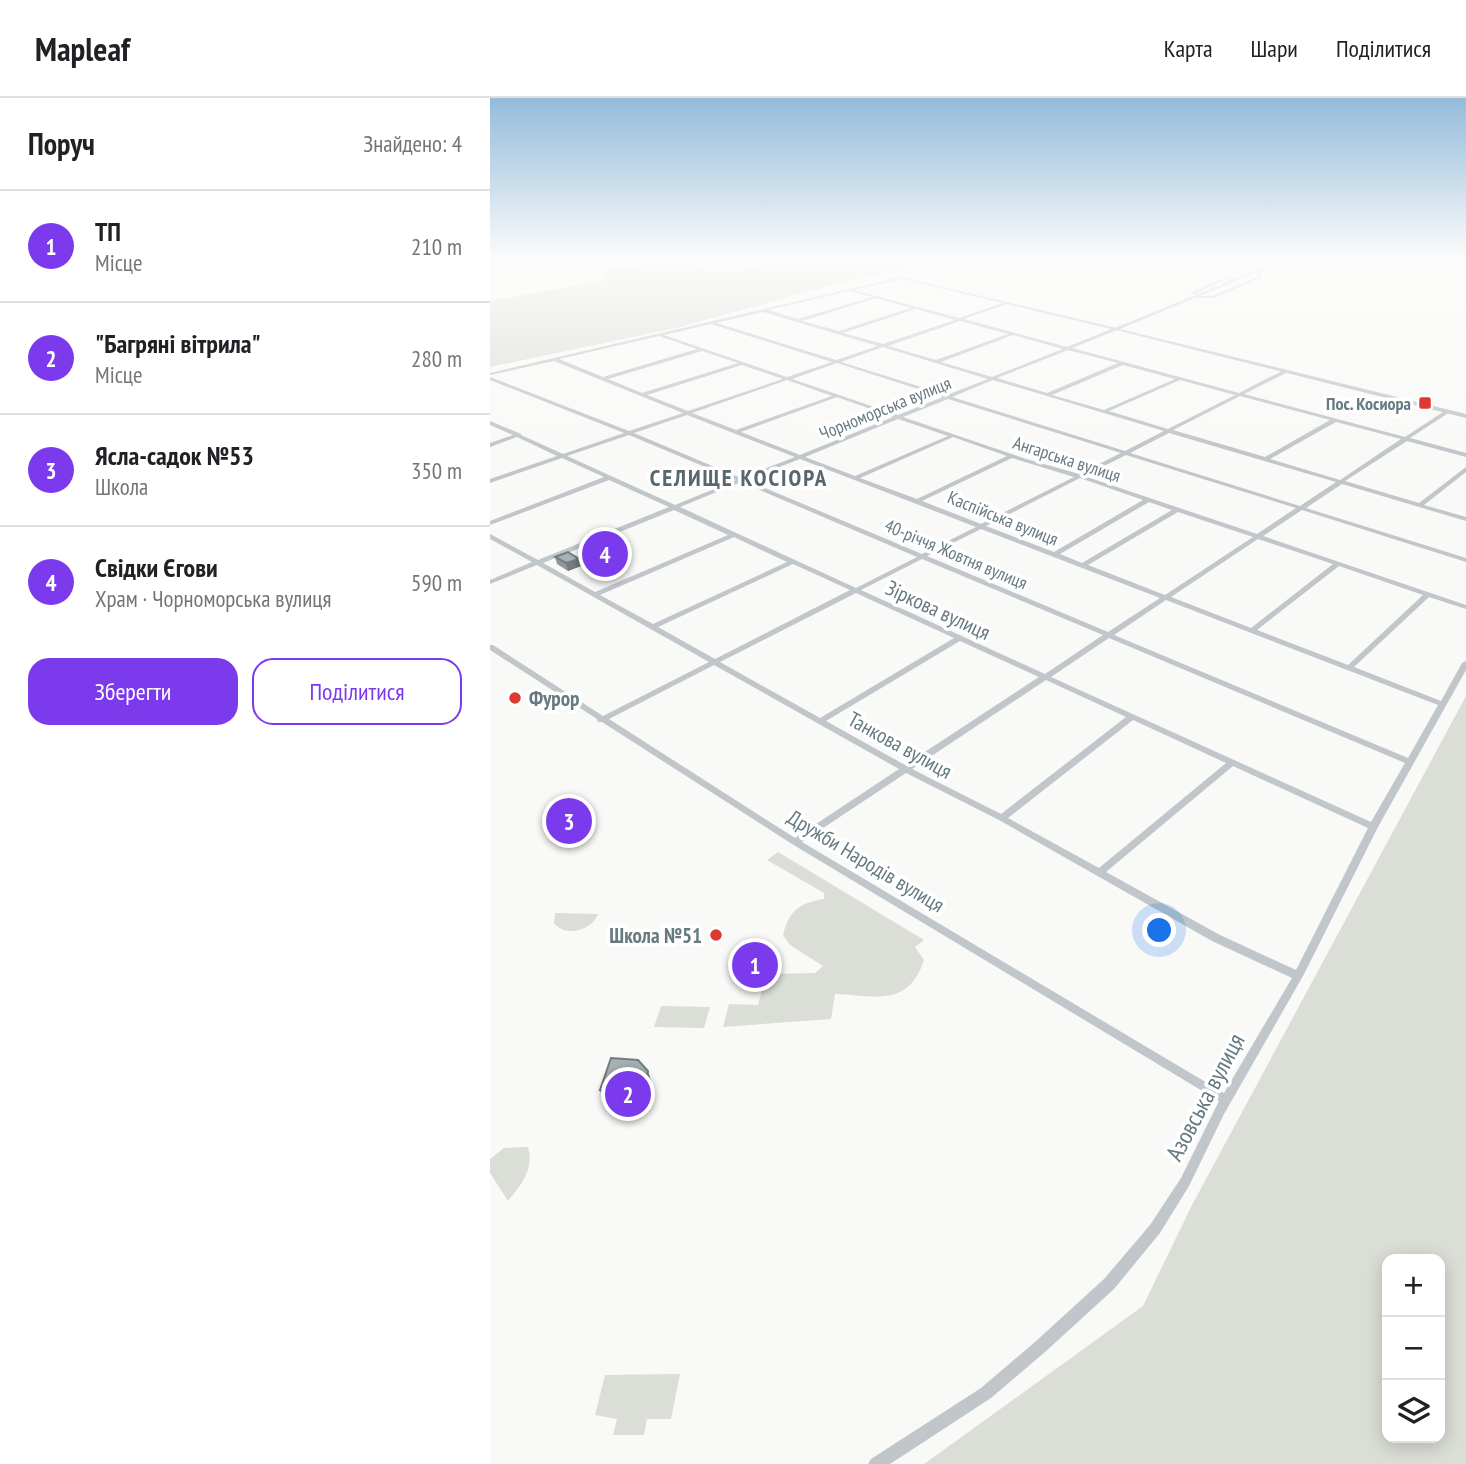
<!DOCTYPE html>
<html lang="uk">
<meta charset="utf-8">
<style>
:root{--surface:#fff;--page:#f6f6f6;--text:#202124;--muted:#757577;--line:#e0e0e0;--accent:#7c3aed}
body{margin:0;font-family:"PT Sans Narrow",sans-serif;background:var(--page);color:var(--text)}
.controls{position:absolute;right:21px;bottom:21px;display:grid;overflow:hidden;border-radius:14px;box-shadow:0 4px 18px #0003}
.controls button{width:63px;height:63px;display:grid;place-items:center;padding:0;border:0;border-bottom:2px solid var(--line);background:var(--surface);color:var(--text);font:35px sans-serif}
.you{position:absolute;left:670px;top:833px;width:24px;height:24px;margin:-18px;border:5px solid #fff;border-radius:50%;background:#1a73e8;box-shadow:0 0 0 10px #1a73e833}
.badge{display:grid;place-items:center;width:46px;height:46px;border-radius:50%;background:var(--accent);color:#fff;font-size:23px;font-weight:700}
.pin{position:absolute;translate:-50% -50%;border:4px solid #fff;box-shadow:0 2px 7px #0006}
.list{margin:0;padding:0;list-style:none}
h2{display:flex;justify-content:space-between;align-items:center;height:91px;margin:0;padding:0 28px;font-size:30px}
h2 small{font-size:23px;font-weight:400;color:var(--muted)}
.list li{display:grid;grid-template-columns:46px 1fr auto;gap:21px;align-items:center;box-sizing:border-box;height:112px;padding:0 28px;border-top:2px solid var(--line)}
.list b{display:block;font-size:26px;white-space:nowrap}
.list p{margin:0;font-size:23px;white-space:nowrap;color:var(--muted)}
.list em{font-size:23px;font-style:normal;color:var(--muted)}
.actions{display:flex;gap:14px;padding:21px 28px}
.actions a{flex:1;padding:16px 0;border:2px solid var(--accent);border-radius:21px;text-align:center;font-size:24px;color:var(--accent)}
.actions .main{background:var(--accent);color:#fff}
.icon{flex:none;width:38px;height:38px;fill:none;stroke:currentColor;stroke-width:2;stroke-linecap:round;stroke-linejoin:round}
.map{position:relative;flex:none;width:976px;height:1366px;overflow:hidden}
header{display:flex;align-items:center;gap:42px;box-sizing:border-box;height:98px;padding:0 35px;background:var(--surface);border-bottom:2px solid var(--line)}
header strong{font-size:33px}
nav{display:flex;gap:38px;margin-inline-start:auto;font-size:24px}
main{display:flex}
aside{flex:1;background:var(--surface)}
.map>svg:first-child{display:block}
.green{fill:#daded6;fill-rule:evenodd}
.lines{fill:none;stroke-linecap:round;stroke-linejoin:round}
.minor{fill:#c0c6c9;fill-rule:evenodd}
.tertiary{fill:#c0c6c9;fill-rule:evenodd}
.wall{fill:#8e989b}
.shaded-wall{fill:#747c7e}
.building{fill:#a5b1b4;stroke:#747c7e;stroke-width:2}
.poi-dot{fill:#e03830;stroke:#fff;stroke-width:2.5}
.labels{text-anchor:middle;dominant-baseline:central;stroke-width:7;stroke-linejoin:round;paint-order:stroke}
.far-poi-label{font-size:18px;font-weight:bold;fill:#657a81;stroke:#fff;text-anchor:end}
.far-street-label{font-size:18px;fill:#657a81;stroke:#fff}
.street-label{font-size:21px;fill:#657a81;stroke:#fff}
.poi-label{font-size:21px;font-weight:bold;fill:#657a81;stroke:#fff;text-anchor:start}
.far-district-label{font-size:23px;font-weight:bold;letter-spacing:2px;fill:#57676c;stroke:#fff}
.near-street-label{font-size:24px;fill:#657a81;stroke:#fff}
</style>
<header>
<strong>Mapleaf</strong>
<nav><a>Карта</a><a>Шари</a><a>Поділитися</a></nav>
</header>
<main>
<aside>
<h2>Поруч<small>Знайдено: 4</small></h2>
<ul class="list">
<li><span class="badge">1</span><div><b>ТП</b><p>Місце</p></div><em>210 m</em></li>
<li><span class="badge">2</span><div><b>&quot;Багряні вітрила&quot;</b><p>Місце</p></div><em>280 m</em></li>
<li><span class="badge">3</span><div><b>Ясла-садок №53</b><p>Школа</p></div><em>350 m</em></li>
<li><span class="badge">4</span><div><b>Свідки Єгови</b><p>Храм · Чорноморська вулиця</p></div><em>590 m</em></li>
</ul>
<div class="actions"><a class="main">Зберегти</a><a>Поділитися</a></div>
</aside>
<div class="map">
<svg width="976" height="1366" viewBox="0 0 976 1366">
<rect width="100%" height="100%" fill="#f9f9f7"/>
<!-- green -->
<g class="green">
<path d="M278,160H460L331,190L190,229L0,269V203L115,182L112,172L190,164L226,175L272,169Z"/>
<path d="M976,598V1366H434L653,1208L702,1107ZM897,1161H950V1340H897Z"/>
<path d="M288,754L434,842L425,849L434,862C418,911 383,897 345,896L341,921L233,929L239,906L268,907L276,876L325,875L333,868L300,847L293,837C299,813 309,805 334,801V795L277,762Z"/>
<path d="M65,815L108,816C103,832 75,840 64,825Z"/>
<path d="M171,908L220,909L214,930L164,929Z"/>
<path d="M38,1049C44,1071 32,1086 18,1103L0,1075V1061L14,1050Z"/>
<path d="M190,1276L181,1321H157L154,1337H123L127,1321L105,1317L115,1277Z"/>
</g>
<g class="lines">
<!-- minor -->
<g class="minor">
<path d="M766,172H768L772,179L724,200H703L701,199L703,198H722L769,178Z"/>
<path d="M411,179L627,230V232L582,250L749,295L792,273H796V275L754,296L915,339L956,312H960V314L920,340L976,355V359L917,343L855,383L929,405L976,369V374L934,407L976,419V423L852,386L816,410L976,460V464L812,412L773,438L976,507V511L939,499L864,569L951,603L972,565L976,563V572L888,729L813,878L734,1016L699,1088L670,1135L624,1191L555,1254L501,1300L400,1366H378L381,1361L491,1290L545,1244L614,1181L660,1127L691,1080L729,1003L302,746L112,624H108L107,621L0,552V547H3L113,618L219,564L47,467L0,486V482L42,464L0,441V436L48,462L179,409L119,382L0,427V423L114,379L72,360L0,385V381L67,358L27,339L0,349V345L23,337L0,327V323L31,336V337L73,356L134,335L0,282V279L139,333L193,315L64,263L0,277V275ZM411,181L513,205L469,220L364,192ZM359,193L382,199L308,221L278,212ZM386,200L421,210L349,233L312,223ZM517,206L621,231L577,249L474,221ZM426,211L465,222L393,246L353,235ZM273,214L388,248L346,262L226,225ZM470,223L518,236L446,262L398,248ZM221,226L342,264L297,279L174,237ZM523,237L573,251L502,279L451,264ZM169,238L207,251L113,279L69,261ZM393,249L498,281L457,297L351,264ZM578,252L628,265L557,295L507,280ZM212,253L248,265L152,295L118,281ZM347,265L453,299L408,317L302,281ZM252,267L293,281L198,313L157,297ZM633,267L685,281L614,312L562,297ZM297,282L342,298L246,332L202,315ZM503,282L674,333L635,353L462,299ZM690,282L745,297L678,331L619,313ZM750,298L840,322L775,359L683,332ZM347,299L403,319L310,357L251,334ZM458,301L631,355L589,376L536,361L413,319ZM197,317L305,359L251,380L144,335ZM408,321L458,338L365,378L315,359ZM846,324L911,341L850,382L780,361ZM679,335L846,384L810,408L640,355ZM139,337L246,382L185,407L77,358ZM463,339L517,358L427,401L370,380ZM636,357L806,410L767,436L594,378ZM522,360L584,379L491,426L432,403ZM310,361L486,429L432,456L256,382ZM590,380L653,402L564,454L496,428ZM251,384L427,459L366,490L190,409ZM659,404L682,412L592,465L570,456ZM184,412L238,437L105,494L53,465ZM688,414L763,439L675,497L598,467ZM491,431L670,500L618,534L437,458ZM244,439L297,464L163,526L110,497ZM768,441L843,466L761,530L681,499ZM432,461L613,537L555,576L371,492ZM303,466L360,492L225,561L168,529ZM849,468L933,497L858,567L767,532ZM366,495L464,540L330,620L230,564ZM676,502L948,607L918,660L624,537ZM619,540L915,665L881,724L561,579ZM470,543L549,579L415,667L336,623ZM224,567L409,671L305,740L119,621ZM556,582L636,619L511,716L422,671ZM643,622L736,665L609,770L518,720ZM743,668L878,730L806,872L730,837L616,774ZM416,675L509,722L722,843L802,880L734,995L312,744Z"/>
<path d="M734,180L745,183L743,184L735,182L706,195H708V197L699,195Z"/>
</g>
<!-- tertiary -->
<g class="tertiary">
<path d="M796,160H801L630,231L976,316V320L622,231Z"/>
<path d="M809,160H814L797,168L793,167Z"/>
</g>
</g>
<!-- wall -->
<g class="wall">
<path d="M100,450L122,451L123,455L111,460L101,454Z"/>
<path d="M65,459L89,461L91,468L78,473L67,466Z"/>
<path d="M275,864L273,872L255,871L254,867Z"/>
<path d="M162,986L156,1007L114,1006L110,992Z"/>
</g>
<!-- shaded-wall -->
<g class="shaded-wall">
<path d="M122,451L123,455L111,460L110,456Z"/>
<path d="M89,461L91,468L78,473L76,465Z"/>
<path d="M158,973L162,986L156,1007L152,993Z"/>
</g>
<!-- building -->
<g class="building">
<path d="M112,446L122,451L110,456L100,450Z"/>
<path d="M78,454L89,461L76,465L65,459Z"/>
<path d="M257,858L274,859L272,867H254Z"/>
<path d="M121,960L148,962L158,973L152,993L110,992Z"/>
</g>
<!-- sky -->
<linearGradient id="sky" x2="0" y2="1"><stop stop-color="#94bbdb"/><stop offset="0.46" stop-color="#fcfcfb"/><stop offset="1" stop-color="#fcfcfb" stop-opacity="0"/></linearGradient>
<rect width="976" height="351" fill="url(#sky)"/>
<!-- markers -->
<g class="poi-dot">
<rect x="928" y="298" width="14" height="14" rx="3.5"/>
<circle cx="25" cy="600" r="7"/>
<circle cx="226" cy="837" r="7"/>
</g>
<g class="labels">
<!-- far-poi labels -->
<g class="far-poi-label">
<text x="921" y="305">Пос. Косиора</text>
</g>
<!-- far-street labels -->
<g class="far-street-label">
<text transform="translate(395 310) rotate(-22)">Чорноморська вулиця</text>
<text transform="translate(577 361) rotate(18)">Ангарська вулиця</text>
<text transform="translate(513 420) rotate(22)">Каспійська вулиця</text>
<text transform="translate(466 456) rotate(23)">40-річчя Жовтня вулиця</text>
</g>
<!-- street labels -->
<g class="street-label">
<text transform="translate(448 512) rotate(25)">Зіркова вулиця</text>
<text transform="translate(410 647) rotate(29)">Танкова вулиця</text>
<text transform="translate(376 763) rotate(31)">Дружби Народів вулиця</text>
</g>
<!-- poi labels -->
<g class="poi-label">
<text x="39" y="600">Фурор</text>
<text x="212" y="837" text-anchor="end">Школа №51</text>
</g>
<!-- far-district labels -->
<g class="far-district-label">
<text x="249" y="379">СЕЛИЩЕ КОСІОРА</text>
</g>
<!-- near-street labels -->
<g class="near-street-label">
<text transform="translate(715 999) rotate(-62)">Азовська вулиця</text>
</g>
</g>
</svg>
<div class="controls">
<button>+</button>
<button>−</button>
<button><svg class="icon" aria-label="layers" viewBox="0 0 24 24"><path d="M12 4l9 5-9 5-9-5zM3 14l9 5 9-5"/></svg></button>
</div>
<div class="you"></div>
<div class="pin badge" style="left:265px;top:867px">1</div>
<div class="pin badge" style="left:138px;top:996px">2</div>
<div class="pin badge" style="left:79px;top:723px">3</div>
<div class="pin badge" style="left:115px;top:456px">4</div>
</div>
</main>
